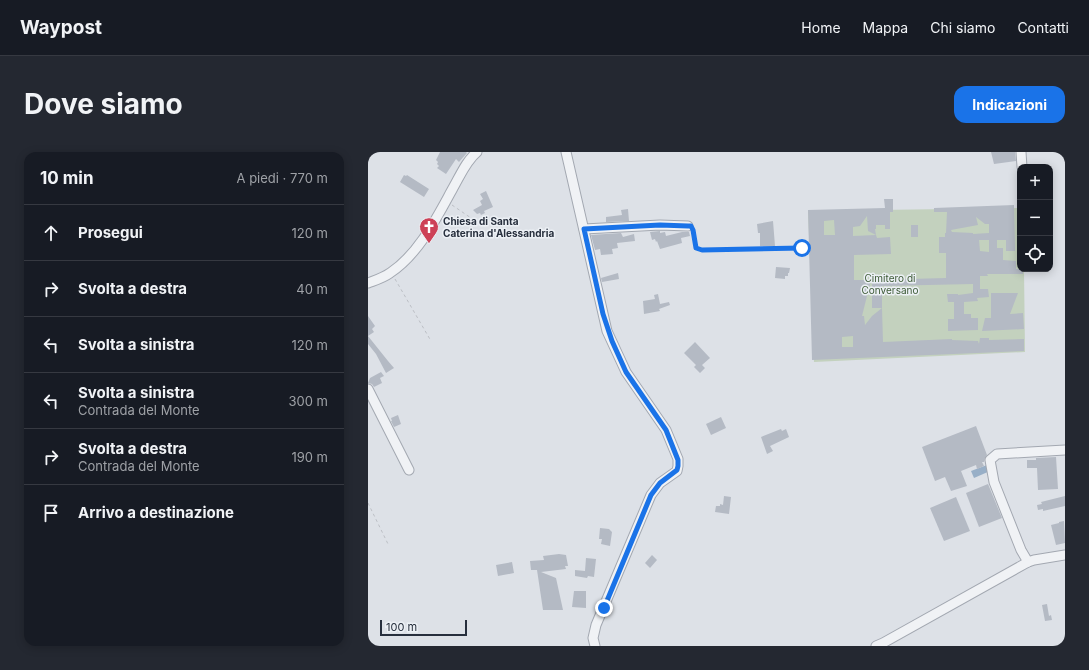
<!DOCTYPE html>
<html lang="it">
<meta charset="utf-8">
<style>
:root{--surface:#171b24;--page:#242831;--text:#f1f3f6;--muted:#9ea1a6;--line:#363941;--accent:#1a73e8}
body{margin:0;font-family:Inter,sans-serif;background:var(--page);color:var(--text)}
.controls{position:absolute;right:12px;top:12px;display:grid;overflow:hidden;border-radius:8px;box-shadow:0 2px 10px #0003}
.controls button{width:36px;height:36px;display:grid;place-items:center;padding:0;border:0;border-bottom:1px solid var(--line);background:var(--surface);color:var(--text);font:20px sans-serif}
.scale{position:absolute;left:12px;bottom:10px;width:87px;box-sizing:border-box;padding-left:4px;border:2px solid #272f3d;border-top:0;font-size:11px;line-height:14px;white-space:nowrap;color:#272f3d;-webkit-text-stroke:3px #ecf0f5;paint-order:stroke}
.stop{position:absolute;width:12px;height:12px;margin:-9px;border:3px solid #1a73e8;border-radius:50%;background:#fff}
.stop.end{background:#1a73e8;border-color:#fff;box-shadow:0 1px 4px #0008}
.list{margin:0;padding:0;list-style:none}
h2{display:flex;justify-content:space-between;align-items:center;height:52px;margin:0;padding:0 16px;font-size:17px}
h2 small{font-size:13px;font-weight:400;color:var(--muted)}
.list li{display:grid;grid-template-columns:26px 1fr auto;gap:12px;align-items:center;box-sizing:border-box;height:56px;padding:0 16px;border-top:1px solid var(--line)}
.list b{display:block;font-size:15px;white-space:nowrap}
.list p{margin:0;font-size:13px;white-space:nowrap;color:var(--muted)}
.list em{font-size:13px;font-style:normal;color:var(--muted)}
.icon{flex:none;width:22px;height:22px;fill:none;stroke:currentColor;stroke-width:2;stroke-linecap:round;stroke-linejoin:round}
.map{position:relative;flex:none;width:697px;height:494px;overflow:hidden;border-radius:12px}
header{display:flex;align-items:center;gap:24px;box-sizing:border-box;height:56px;padding:0 20px;background:var(--surface);border-bottom:1px solid var(--line)}
header strong{font-size:19px}
nav{display:flex;gap:22px;margin-inline-start:auto;font-size:14px}
.intro{display:flex;align-items:center;justify-content:space-between;box-sizing:border-box;height:96px;padding:0 24px}
h1{margin:0;font-size:28px}
.button{padding:10px 18px;border-radius:12px;background:var(--accent);color:#fff;font-size:14px;font-weight:700}
main{display:flex;gap:24px;padding:0 24px}
aside{flex:1;background:var(--surface);border-radius:12px;box-shadow:0 2px 10px #0003}
.map>svg:first-child{display:block}
.green{fill:#c3d1be}
.water{fill:#98afc7}
.building{fill:#b4bac4;fill-rule:evenodd}
.lines{fill:none;stroke-linecap:round;stroke-linejoin:round}
.minor-casing{stroke:#a3a8b1;stroke-width:11}
.path{stroke:#bcbfc5;stroke-width:1;stroke-dasharray:3 3;stroke-linecap:butt}
.minor{stroke:#f0f2f5;stroke-width:9}
.route{stroke:#1a73e8;stroke-width:5}
.labels{text-anchor:middle;dominant-baseline:central;stroke-width:3;stroke-linejoin:round;paint-order:stroke}
.poi-label{font-size:10px;font-weight:bold;fill:#272f3d;stroke:#ecf0f5;text-anchor:start}
.park-label{font-size:10px;fill:#3b5934;stroke:#ecf0f5}
</style>
<header>
<strong>Waypost</strong>
<nav><a>Home</a><a>Mappa</a><a>Chi siamo</a><a>Contatti</a></nav>
</header>
<div class="intro"><h1>Dove siamo</h1><a class="button">Indicazioni</a></div>
<main>
<aside>
<h2>10 min<small>A piedi · 770 m</small></h2>
<ul class="list">
<li><svg class="icon" aria-label="ahead" viewBox="0 0 24 24"><path d="M12 20V5M6 11l6-6 6 6"/></svg><div><b>Prosegui</b></div><em>120 m</em></li>
<li><svg class="icon" aria-label="right" viewBox="0 0 24 24"><path d="M7 20v-9h11M14 6l5 5-5 5"/></svg><div><b>Svolta a destra</b></div><em>40 m</em></li>
<li><svg class="icon" aria-label="left" viewBox="0 0 24 24"><path d="M17 20v-9H6M10 6l-5 5 5 5"/></svg><div><b>Svolta a sinistra</b></div><em>120 m</em></li>
<li><svg class="icon" aria-label="left" viewBox="0 0 24 24"><path d="M17 20v-9H6M10 6l-5 5 5 5"/></svg><div><b>Svolta a sinistra</b><p>Contrada del Monte</p></div><em>300 m</em></li>
<li><svg class="icon" aria-label="right" viewBox="0 0 24 24"><path d="M7 20v-9h11M14 6l5 5-5 5"/></svg><div><b>Svolta a destra</b><p>Contrada del Monte</p></div><em>190 m</em></li>
<li><svg class="icon" aria-label="arrive" viewBox="0 0 24 24"><path d="M6 21V4h12l-3 4 3 4H6"/></svg><div><b>Arrivo a destinazione</b></div></li>
</ul>
</aside>
<div class="map">
<svg width="697" height="494" viewBox="0 0 697 494">
<rect width="100%" height="100%" fill="#dde1e7"/>
<!-- green -->
<path class="green" d="M652,56V117H656L657,200L446,210L440,59Z"/>
<!-- water -->
<path class="water" d="M619,313L622,319L606,326L603,319Z"/>
<!-- building -->
<g class="building">
<path d="M72,0H98L99,1L91,10L88,7L78,22L69,16L71,14L69,12L70,10L68,8Z"/>
<path d="M623,0H647L648,9L626,12Z"/>
<path d="M36,23L38,24L39,23L61,37L56,45L32,30Z"/>
<path d="M118,39L125,55L116,59L117,61L113,63L112,61L109,62L105,58L114,53L112,49L115,47L112,42Z"/>
<path d="M516,47H525V60H522V77H517V73H508V77H507L508,83L500,79L499,64L492,74L485,75V84L508,83L509,86L522,85L523,102L486,103V128H503L494,164H496L497,173L504,164L514,156L515,190L584,187V188L610,189L611,192L612,186H621V188L656,187V199L444,208L440,58L517,56ZM466,68L467,83H456V69ZM485,184V195H474V185Z"/>
<path d="M646,53L647,99H638V88H629V96H635V108L648,109V117H655V122H619L620,124H612V137H620L621,145L609,146L610,149L596,150V162H603V166H610V178L580,179V167H586V150H580L579,142H590V143L605,141V132L514,134V156H504V128L578,126V101H571V85H577V81H578L579,60H566V56ZM608,65L617,72H621V81L605,82V81L584,80L583,78L610,73ZM611,88H621V100L612,99Z"/>
<path d="M260,57L261,69L238,70V65L254,63L253,58Z"/>
<path d="M405,69L407,94H392V81H390L389,72Z"/>
<rect x="543" y="73" width="7" height="12"/>
<path d="M292,79V81L297,80L298,84L314,80H321L322,84L313,86L314,91L292,97L289,89L288,90L287,87L284,88L282,80Z"/>
<path d="M253,81L255,85L266,82L267,89L249,91L250,96L244,97L245,102L233,103L232,97L227,98L223,83Z"/>
<path d="M408,115L422,116L421,121H420V124H417V127L407,126Z"/>
<path d="M250,121L251,127L234,130L233,126Z"/>
<path d="M623,141H650L642,162L655,161L656,177L614,179L617,166H623Z"/>
<path d="M290,142L292,152L301,150L302,153L291,157L292,159L276,162L275,149L287,147L286,143Z"/>
<path d="M0,164L7,174L4,177L6,180L0,184Z"/>
<path d="M0,184L20,209L26,216L18,221L8,202L0,192Z"/>
<path d="M327,190L342,206L334,213L337,216L332,221L326,215L328,213L316,201Z"/>
<path d="M13,220L16,224L12,226L14,231L6,235L4,232L0,231L2,226Z"/>
<path d="M30,263L33,272L26,275L23,269H24L23,266Z"/>
<path d="M353,265L358,276L343,283L338,272Z"/>
<path d="M608,274L619,303L617,306L616,310H614L616,314L609,317L608,313L593,319L599,334L583,339L577,325L567,329L554,295Z"/>
<path d="M413,277L414,279L418,277L421,285L402,294L405,299L399,302L393,285Z"/>
<path d="M688,305L690,337L670,338L669,316H659V308H668V306Z"/>
<path d="M620,332L634,366L611,375L598,341Z"/>
<path d="M356,344L363,345L361,362L347,360L348,354H352V352L355,353Z"/>
<path d="M697,344V354L675,359V357L670,358L669,353L674,352L673,350Z"/>
<path d="M588,345L602,379L576,389L562,356Z"/>
<path d="M696,369L697,391L688,393L683,373L691,371V370Z"/>
<path d="M232,376L241,377L244,380L242,394L233,392L234,387H231Z"/>
<path d="M191,402L198,403L200,414H197L198,417L173,420L188,426L195,458H175L169,418H163L162,409L176,408L175,404Z"/>
<path d="M284,403L289,408L282,416L277,411Z"/>
<path d="M218,406L228,407L226,425L220,424L219,426L207,424V418L217,419Z"/>
<path d="M144,410L146,421L130,424L128,413Z"/>
<path d="M206,439H218V456L204,455Z"/>
<path d="M679,452L681,464L683,463L684,468L677,469L674,453Z"/>
</g>
<g class="lines">
<defs>
<g id="minor">
<path d="M198,0L239,179L258,220L298,278L310,307V314L309,319L292,331L283,343L228,473L225,486L227,494"/>
<path d="M653,0L654,15"/>
<path d="M216,77L292,73L320,74"/>
<path d="M0,131C8,128 15,126 22,121C51,102 69,65 85,36C92,24 98,9 109,0"/>
<path d="M0,237L41,318"/>
<path d="M660,410L653,398L626,330L622,308L629,302L697,298"/>
<path d="M508,494L515,491L660,410L666,408L697,403"/>
</g>
</defs>
<!-- minor casing -->
<use href="#minor" class="minor-casing"/>
<!-- path -->
<g class="path">
<path d="M84,53L103,66"/>
<path d="M325,80L327,94L328,96L334,98L434,96"/>
<path d="M27,127L63,189"/>
<path d="M0,351L20,392"/>
</g>
<!-- minor -->
<use href="#minor" class="minor"/>
</g>
<g class="lines">
<!-- route -->
<path class="route" d="M236,456L283,343L292,331L309,318L310,314V308L298,278L258,220L244,189L235,162L216,77L292,73L320,74H323L325,78L328,96L334,98L434,96"/>
</g>
<!-- icons -->
<defs>
<symbol id="church-pin" viewBox="-11 -11 22 30"><path d="M0 17L-7.5 6A9.5 9.5 0 1 1 7.5 6Z" fill="#cd4157" stroke="#ecf0f5"/><path d="M-1.2-6h2.4v3.5h3.3v2.4h-3.3V6h-2.4V-.1h-3.3v-2.4h3.3Z" fill="#fff"/></symbol>
</defs>
<g fill-rule="evenodd">
<use href="#church-pin" x="50" y="64" width="22" height="30"/>
</g>
<g class="labels">
<!-- poi labels -->
<g class="poi-label">
<text x="75" y="69">Chiesa di Santa<tspan x="75" dy="12">Caterina d'Alessandria</tspan></text>
</g>
<!-- park labels -->
<g class="park-label">
<text x="522" y="126">Cimitero di<tspan x="522" dy="12">Conversano</tspan></text>
</g>
</g>
</svg>
<div class="controls">
<button>+</button>
<button>−</button>
<button><svg class="icon" aria-label="locate" viewBox="0 0 24 24"><circle cx="12" cy="12" r="6"/><path d="M12 2v4M12 18v4M2 12h4M18 12h4"/></svg></button>
</div>
<div class="scale">100 m</div>
<div class="stop" style="left:434px;top:96px"></div>
<div class="stop end" style="left:236px;top:456px"></div>
</div>
</main>
